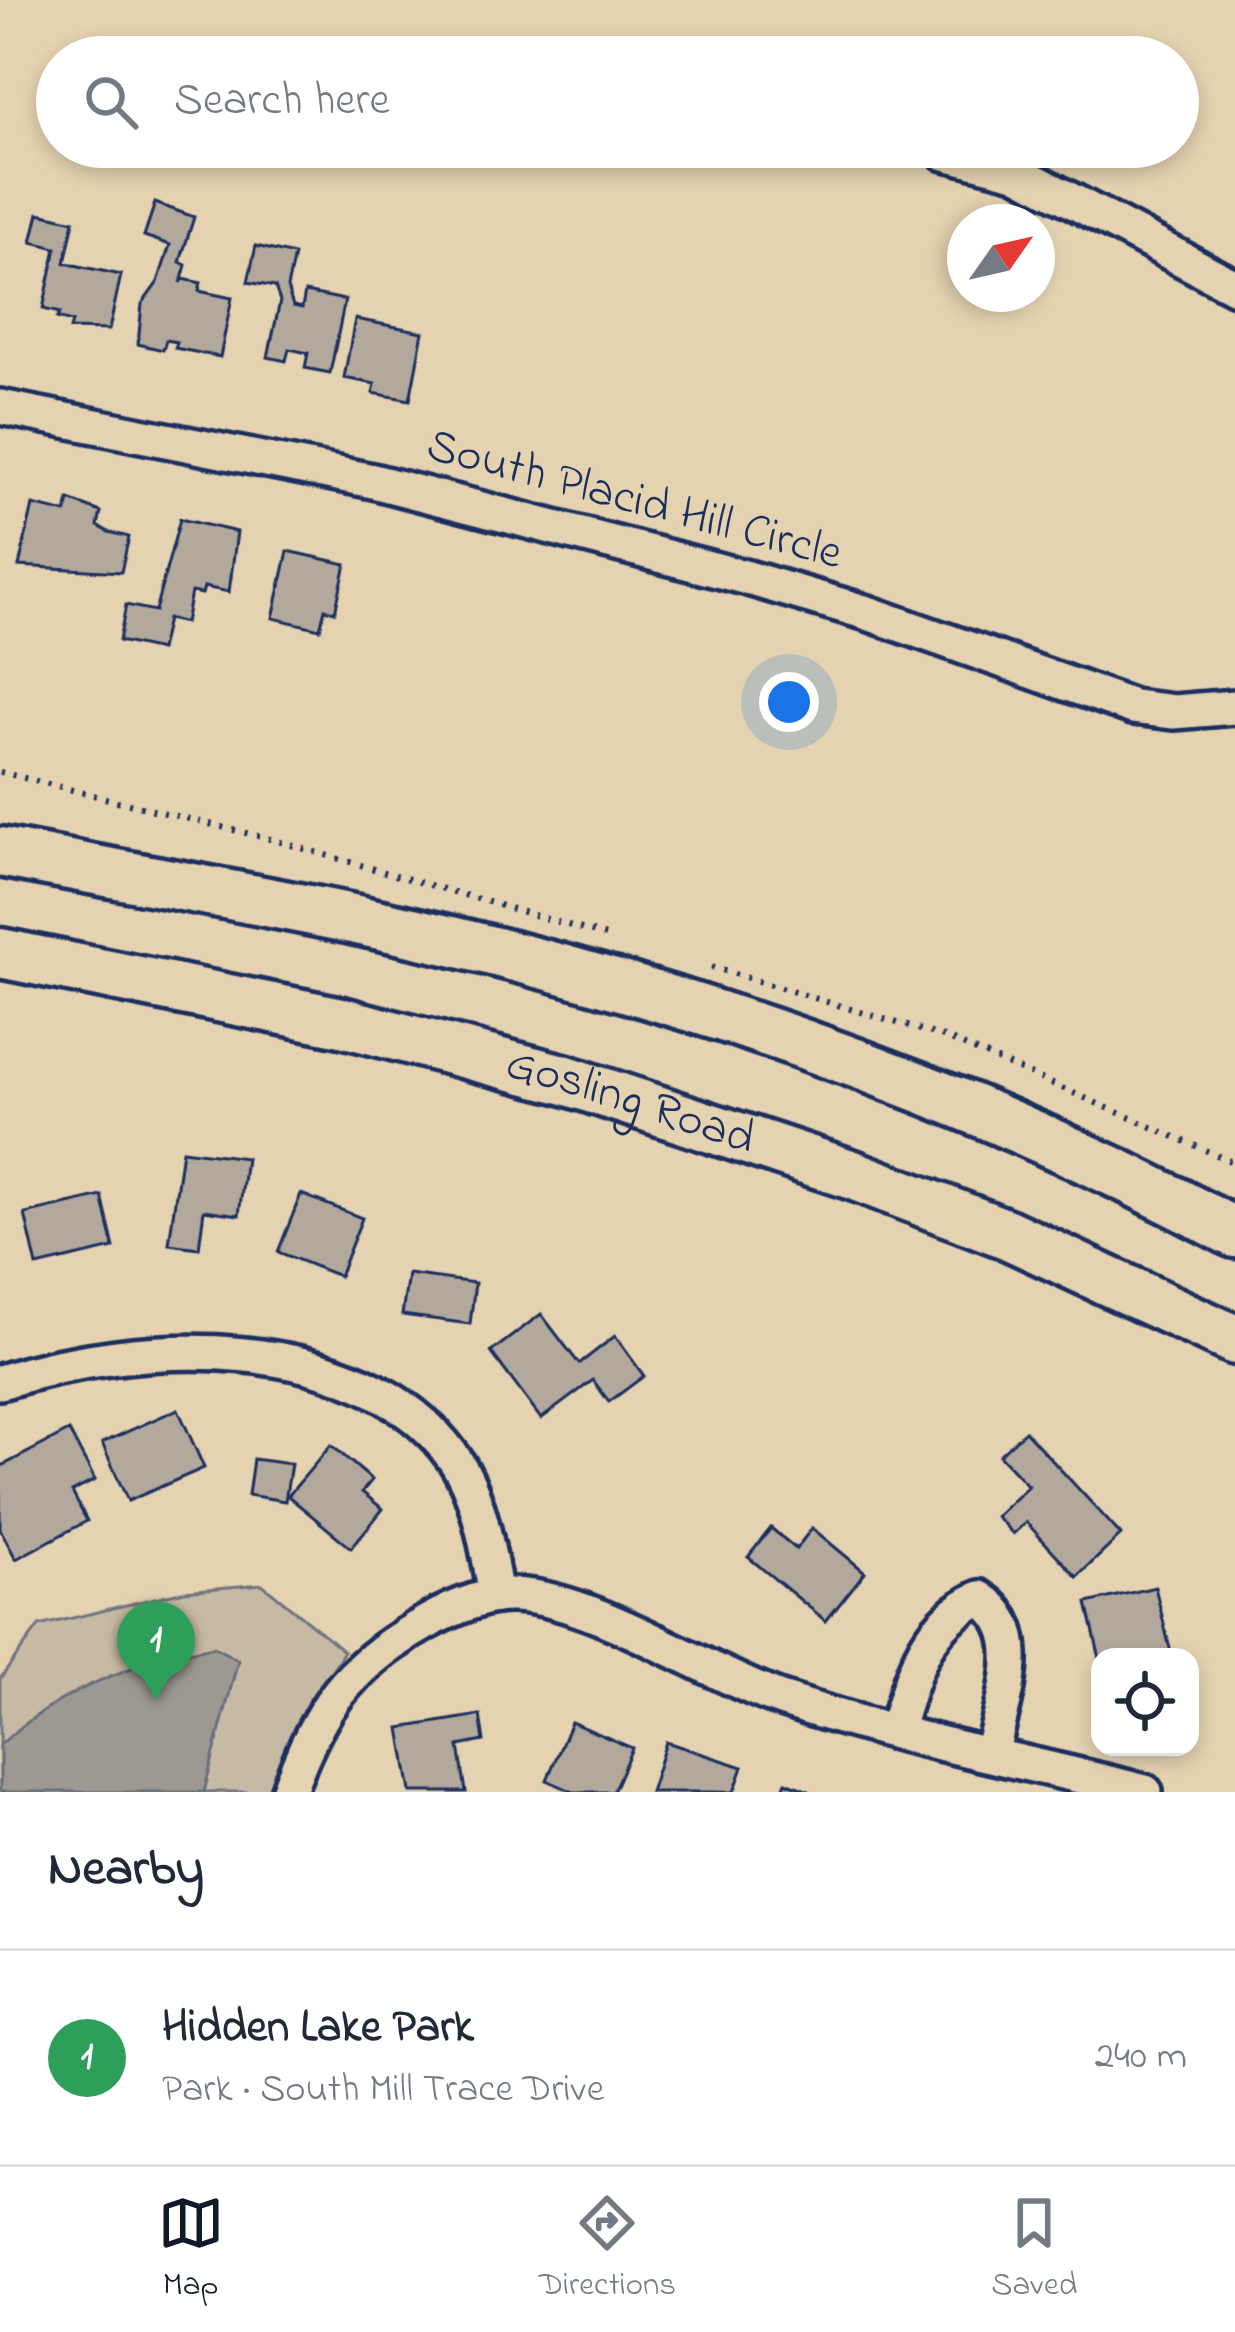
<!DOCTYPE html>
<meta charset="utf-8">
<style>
:root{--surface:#fff;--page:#f6f6f7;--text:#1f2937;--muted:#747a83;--line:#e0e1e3;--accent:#111827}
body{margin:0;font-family:"Indie Flower",sans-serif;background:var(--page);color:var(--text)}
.controls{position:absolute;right:36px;bottom:36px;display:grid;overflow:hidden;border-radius:24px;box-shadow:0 6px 18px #0003}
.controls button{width:108px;height:108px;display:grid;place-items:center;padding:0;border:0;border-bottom:3px solid var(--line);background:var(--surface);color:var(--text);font:60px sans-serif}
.compass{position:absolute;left:947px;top:204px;width:108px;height:108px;border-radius:50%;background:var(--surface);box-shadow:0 6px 18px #0003;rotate:56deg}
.you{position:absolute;left:789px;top:702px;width:42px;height:42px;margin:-30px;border:9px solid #fff;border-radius:50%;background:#1a73e8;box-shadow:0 0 0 18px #1a73e833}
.badge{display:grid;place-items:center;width:78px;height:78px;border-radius:50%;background:var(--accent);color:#fff;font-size:39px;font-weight:700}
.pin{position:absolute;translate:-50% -99px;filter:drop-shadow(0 3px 6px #0008)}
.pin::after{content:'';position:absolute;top:63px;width:42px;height:36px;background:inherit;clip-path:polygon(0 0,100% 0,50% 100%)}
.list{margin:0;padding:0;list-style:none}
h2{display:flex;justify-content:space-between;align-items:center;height:156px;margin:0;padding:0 48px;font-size:51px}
h2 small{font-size:39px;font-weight:400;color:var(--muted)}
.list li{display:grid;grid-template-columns:78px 1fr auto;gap:36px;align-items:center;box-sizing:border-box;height:216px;padding:0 48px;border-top:3px solid var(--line)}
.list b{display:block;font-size:45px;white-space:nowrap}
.list p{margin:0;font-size:39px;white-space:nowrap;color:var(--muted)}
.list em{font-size:39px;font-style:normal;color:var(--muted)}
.icon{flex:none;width:66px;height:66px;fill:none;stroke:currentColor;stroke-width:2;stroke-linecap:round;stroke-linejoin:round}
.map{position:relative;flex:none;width:1235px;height:1792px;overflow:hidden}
.search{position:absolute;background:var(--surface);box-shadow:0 6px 18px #0003;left:36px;right:36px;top:36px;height:132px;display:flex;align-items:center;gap:30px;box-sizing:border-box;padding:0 42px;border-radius:66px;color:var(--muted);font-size:45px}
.sheet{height:372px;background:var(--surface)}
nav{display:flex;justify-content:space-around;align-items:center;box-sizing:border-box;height:168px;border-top:3px solid var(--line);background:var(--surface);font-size:33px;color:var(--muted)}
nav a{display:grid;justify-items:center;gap:6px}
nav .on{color:var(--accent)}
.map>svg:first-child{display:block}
.green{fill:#c7baa4;stroke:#717481;stroke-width:3}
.water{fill:#9d9892;stroke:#696e7d;stroke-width:3}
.building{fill:#b2a99c;stroke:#1b2f5e;stroke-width:3}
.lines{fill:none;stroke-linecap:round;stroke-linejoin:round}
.street-casing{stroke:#1b2f5e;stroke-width:42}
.secondary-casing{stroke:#1b2f5e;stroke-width:57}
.path{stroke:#1b2f5e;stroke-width:6;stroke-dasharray:3 9;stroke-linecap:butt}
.street{stroke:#e4d2b0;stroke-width:33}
.secondary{stroke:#e4d2b0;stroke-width:48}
.labels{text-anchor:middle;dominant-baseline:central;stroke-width:9;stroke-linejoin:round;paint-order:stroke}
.street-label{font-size:48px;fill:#1b2f5e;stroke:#e4d2b0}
</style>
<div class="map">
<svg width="1235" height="1792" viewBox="0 0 1235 1792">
<rect width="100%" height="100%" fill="#e4d2b0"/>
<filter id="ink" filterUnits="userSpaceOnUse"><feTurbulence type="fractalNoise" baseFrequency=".00833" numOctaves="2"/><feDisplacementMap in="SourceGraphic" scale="24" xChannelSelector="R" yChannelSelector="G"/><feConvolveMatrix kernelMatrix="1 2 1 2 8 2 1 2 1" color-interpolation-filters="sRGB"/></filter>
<g filter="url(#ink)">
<!-- green -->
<path class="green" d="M262,1584L344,1651L299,1722L272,1792H0V1679L39,1626L184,1591Z"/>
<!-- water -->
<path class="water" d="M214,1647L238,1660L204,1792H0V1745C58,1691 137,1660 214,1647Z"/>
<!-- building -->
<g class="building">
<path d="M155,203L194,217L180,262L186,265L181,283L183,279L201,283L199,291L232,298L220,357L175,348L177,342L166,340L163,350L138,344L142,304L158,282L170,245L144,236Z"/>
<path d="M39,213L74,221L65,263L121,275L109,330L70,329L72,322L57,318L60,313L43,309L56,248L32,242Z"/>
<path d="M256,246L294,255L287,288L293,306L302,308L305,292L345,300L330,373L305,368L308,353L289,349L286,361L268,357L280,301L275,287L248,282Z"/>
<path d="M355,319L423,332L410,400L373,393L375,384L344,378Z"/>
<path d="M69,500L101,512L98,526L109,532L129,537L121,572L19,566L33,505L66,513Z"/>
<path d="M180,519L237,532L229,592L204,587L202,594L191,592L185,623L167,619L160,650L119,641L126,605L155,611Z"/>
<path d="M288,551L346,564L335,612L325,609L320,629L273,618Z"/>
<path d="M182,1150L246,1158L239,1215L204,1210L199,1248L169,1244Z"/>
<path d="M301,1194L362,1218L339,1276L278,1252Z"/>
<path d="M102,1196L114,1248L37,1266L25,1214Z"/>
<path d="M408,1274L475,1283L470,1324L402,1315Z"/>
<path d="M541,1314L579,1364L615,1336L644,1376L609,1402L593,1380L541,1419L491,1352Z"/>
<path d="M178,1409L204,1468L128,1501L102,1443Z"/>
<path d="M69,1431L95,1480L72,1492L87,1521L16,1559L0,1529V1467Z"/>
<path d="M1025,1431L1121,1535L1077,1577L1026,1522L1013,1534L996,1516L1028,1486L999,1455Z"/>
<path d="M331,1445L372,1480L362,1492L383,1509L351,1548L288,1496Z"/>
<path d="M253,1459L291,1464L285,1501L248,1495Z"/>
<path d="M771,1528L796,1549L812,1528L865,1572L826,1621L748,1557Z"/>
<path d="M1155,1587L1172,1657L1100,1659L1087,1603Z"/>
<path d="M480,1715L484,1741L459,1746L466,1792H411L400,1728Z"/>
<path d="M571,1722L632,1748L613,1792H574L547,1780Z"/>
<path d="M666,1742L743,1767L734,1792H650Z"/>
<path d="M786,1782L811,1792H782Z"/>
</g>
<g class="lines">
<defs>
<g id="street">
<path d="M945,153L1016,171L1235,287"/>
<path d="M0,407L373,481L748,578L868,613L1133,707L1174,712L1235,707"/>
<path d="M0,1382C133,1339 360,1327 453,1457C480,1495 488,1551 496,1596"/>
<path d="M895,1732C912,1676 923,1624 980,1598C1033,1631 1002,1701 992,1752"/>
<path d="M288,1792C315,1720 338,1677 404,1636C429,1620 465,1601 495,1596C573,1584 707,1675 784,1700C902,1739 1025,1761 1145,1792"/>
</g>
<g id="secondary">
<path d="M0,852C119,875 238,895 357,920C658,983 963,1087 1235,1233"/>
<path id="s1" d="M0,953L342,1022L563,1079L853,1175L1007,1234L1235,1340"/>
</g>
</defs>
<!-- street casing -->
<use href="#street" class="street-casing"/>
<!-- secondary casing -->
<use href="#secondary" class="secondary-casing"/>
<!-- path -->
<g class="path">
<path d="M0,772L274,840L606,936"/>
<path d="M711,967L944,1037L1235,1163"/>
</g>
<!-- street -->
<use href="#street" class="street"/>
<!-- secondary -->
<use href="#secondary" class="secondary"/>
</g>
</g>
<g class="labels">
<!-- street labels -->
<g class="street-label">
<text transform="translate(634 501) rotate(15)">South Placid Hill Circle</text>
<text stroke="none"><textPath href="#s1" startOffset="648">Gosling Road</textPath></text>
</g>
</g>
</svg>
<div class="controls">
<button><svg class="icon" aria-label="locate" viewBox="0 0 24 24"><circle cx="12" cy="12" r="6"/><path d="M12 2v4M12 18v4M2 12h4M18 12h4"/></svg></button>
</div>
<svg class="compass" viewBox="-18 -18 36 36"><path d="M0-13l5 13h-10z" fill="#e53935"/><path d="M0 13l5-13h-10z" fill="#747a83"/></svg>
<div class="you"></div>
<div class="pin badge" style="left:156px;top:1700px;background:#2e9e5b">1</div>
<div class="search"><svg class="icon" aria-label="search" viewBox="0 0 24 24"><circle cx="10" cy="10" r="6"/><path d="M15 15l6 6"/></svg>Search here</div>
</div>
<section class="sheet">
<h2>Nearby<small></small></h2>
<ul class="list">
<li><span class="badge" style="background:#2e9e5b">1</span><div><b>Hidden Lake Park</b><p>Park · South Mill Trace Drive</p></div><em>240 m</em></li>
</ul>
</section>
<nav>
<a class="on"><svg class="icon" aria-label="map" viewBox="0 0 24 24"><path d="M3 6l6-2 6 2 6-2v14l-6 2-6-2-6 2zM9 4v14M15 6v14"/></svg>Map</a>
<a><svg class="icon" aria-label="directions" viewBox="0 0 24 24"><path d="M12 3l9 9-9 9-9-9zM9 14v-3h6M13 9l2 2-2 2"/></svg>Directions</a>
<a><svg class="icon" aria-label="saved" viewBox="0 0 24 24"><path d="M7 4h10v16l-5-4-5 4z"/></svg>Saved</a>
</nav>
